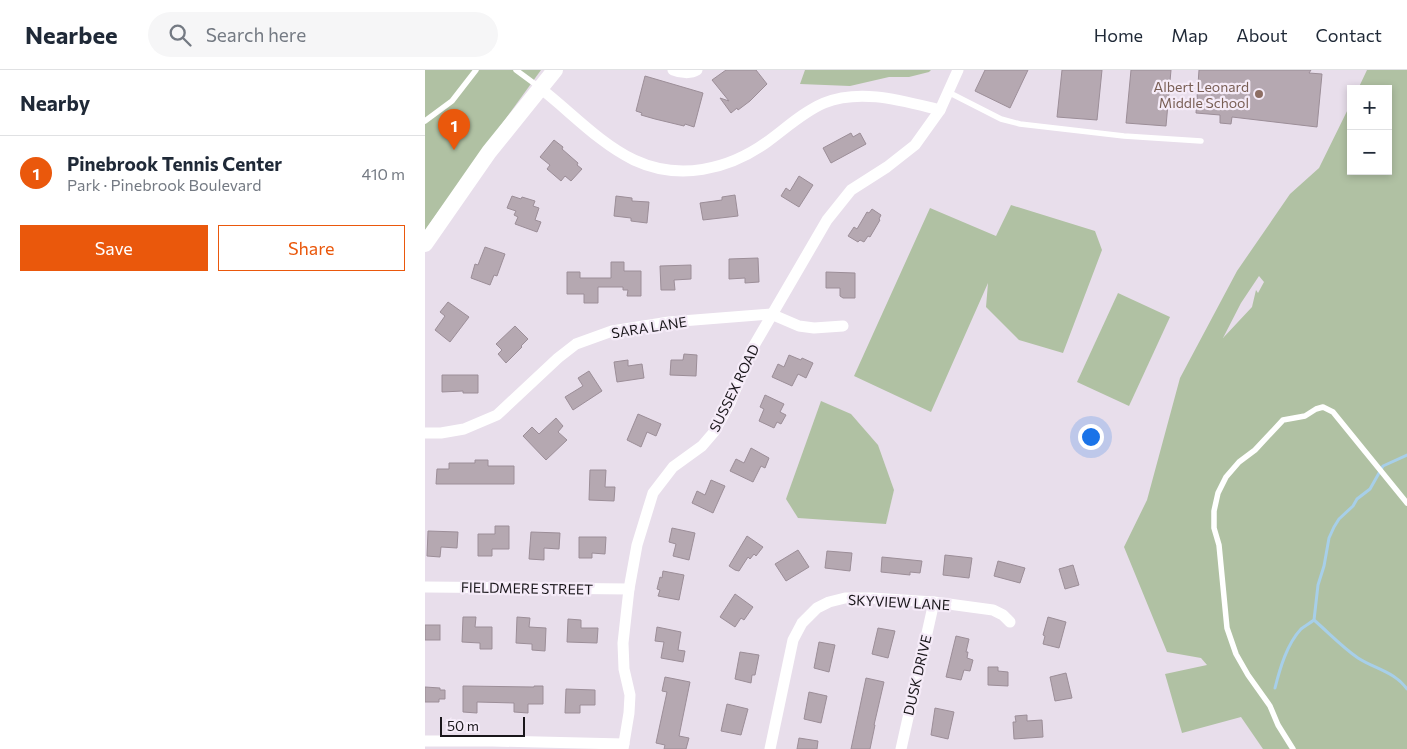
<!DOCTYPE html>
<meta charset="utf-8">
<style>
:root{--surface:#fff;--page:#f6f6f7;--text:#1f2937;--muted:#747a83;--line:#e0e1e3;--accent:#ea580c}
body{margin:0;font-family:Commissioner,sans-serif;background:var(--page);color:var(--text)}
.controls{position:absolute;right:15px;top:15px;display:grid;overflow:hidden;border-radius:0px;box-shadow:0 2px 8px #0003}
.controls button{width:45px;height:45px;display:grid;place-items:center;padding:0;border:0;border-bottom:1px solid var(--line);background:var(--surface);color:var(--text);font:25px sans-serif}
.scale{position:absolute;left:15px;bottom:12px;width:85px;box-sizing:border-box;padding-left:5px;border:2px solid #19161a;border-top:0;font-size:14px;line-height:18px;white-space:nowrap;color:#19161a;-webkit-text-stroke:4px #f5ebf8;paint-order:stroke}
.you{position:absolute;left:665px;top:366px;width:18px;height:18px;margin:-12px;border:4px solid #fff;border-radius:50%;background:#1a73e8;box-shadow:0 0 0 8px #1a73e833}
.badge{display:grid;place-items:center;width:32px;height:32px;border-radius:50%;background:var(--accent);color:#fff;font-size:16px;font-weight:700}
.pin{position:absolute;translate:-50% -41px;filter:drop-shadow(0 1px 2px #0008)}
.pin::after{content:'';position:absolute;top:26px;width:18px;height:15px;background:inherit;clip-path:polygon(0 0,100% 0,50% 100%)}
.list{margin:0;padding:0;list-style:none}
h2{display:flex;justify-content:space-between;align-items:center;height:65px;margin:0;padding:0 20px;font-size:21px}
h2 small{font-size:16px;font-weight:400;color:var(--muted)}
.list li{display:grid;grid-template-columns:32px 1fr auto;gap:15px;align-items:center;box-sizing:border-box;height:75px;padding:0 20px;border-top:1px solid var(--line)}
.list b{display:block;font-size:19px;white-space:nowrap}
.list p{margin:0;font-size:16px;white-space:nowrap;color:var(--muted)}
.list em{font-size:16px;font-style:normal;color:var(--muted)}
.actions{display:flex;gap:10px;padding:15px 20px}
.actions a{flex:1;padding:11px 0;border:1px solid var(--accent);border-radius:0px;text-align:center;font-size:18px;color:var(--accent)}
.actions .main{background:var(--accent);color:#fff}
.icon{flex:none;width:28px;height:28px;fill:none;stroke:currentColor;stroke-width:2;stroke-linecap:round;stroke-linejoin:round}
.map{position:relative;flex:none;width:982px;height:679px;overflow:hidden}
header{display:flex;align-items:center;gap:30px;box-sizing:border-box;height:70px;padding:0 25px;background:var(--surface);border-bottom:1px solid var(--line)}
header strong{font-size:24px}
nav{display:flex;gap:28px;margin-inline-start:auto;font-size:18px}
.search{width:350px;height:45px;background:var(--page);display:flex;align-items:center;gap:12px;box-sizing:border-box;padding:0 18px;border-radius:28px;color:var(--muted);font-size:19px}
main{display:flex}
aside{flex:1;background:var(--surface)}
.map>svg:first-child{display:block}
.green{fill:#b0c1a3;fill-rule:evenodd}
.lines{fill:none;stroke-linecap:round;stroke-linejoin:round}
.stream{stroke:#a7cfe9;stroke-width:3}
.building{fill:#b5a8b1;stroke:#9c8e98}
.lane{stroke:#fff;stroke-width:5.5}
.street{stroke:#fff;stroke-width:11}
.secondary{stroke:#fff;stroke-width:16}
.education-dot{fill:#8d6e63;stroke:#f5ebf8;stroke-width:2}
.labels{text-anchor:middle;dominant-baseline:central;stroke-width:4.5;stroke-linejoin:round;paint-order:stroke}
.education-label{font-size:14px;fill:#785e54;stroke:#f5ebf8;text-anchor:end}
.street-label{font-size:14px;fill:#19161a;stroke:#f5ebf8}
</style>
<header>
<strong>Nearbee</strong>
<div class="search"><svg class="icon" aria-label="search" viewBox="0 0 24 24"><circle cx="10" cy="10" r="6"/><path d="M15 15l6 6"/></svg>Search here</div>
<nav><a>Home</a><a>Map</a><a>About</a><a>Contact</a></nav>
</header>
<main>
<aside>
<h2>Nearby<small></small></h2>
<ul class="list">
<li><span class="badge">1</span><div><b>Pinebrook Tennis Center</b><p>Park · Pinebrook Boulevard</p></div><em>410 m</em></li>
</ul>
<div class="actions"><a class="main">Save</a><a>Share</a></div>
</aside>
<div class="map">
<svg width="982" height="679" viewBox="0 0 982 679">
<rect width="100%" height="100%" fill="#e8deeb"/>
<!-- green -->
<g class="green">
<path d="M0,0H116L0,160Z"/>
<path d="M380,0H506L504,2L484,7H464L425,16L375,14Z"/>
<path d="M942,0H982V679H838L816,647L757,663L740,604L782,595L776,588L742,582L699,477L722,430L755,308L812,201L865,124L894,98L926,33V101H963V19H933ZM834,206L839,212L833,223L831,220L827,237L798,268L816,233Z"/>
<path d="M586,135L670,161L677,180L638,283L594,270L561,237L563,213L506,342L429,306L505,138L571,166Z"/>
<path d="M693,223L745,247L704,336L652,312Z"/>
<path d="M396,331L426,344L453,375L469,420L461,454L373,448L361,429Z"/>
</g>
<g class="lines">
<!-- stream -->
<g class="stream">
<path d="M982,385L958,396L945,419L932,429L928,436L914,449L909,457L904,468L899,496L893,515L889,550C904,563 917,577 933,588C950,599 970,602 982,619"/>
<path d="M850,618C855,598 862,574 876,559C880,556 885,553 889,550"/>
</g>
</g>
<!-- building -->
<g class="building">
<path d="M301,0H331L342,14L325,31L313,40L312,38L306,43L295,28L304,31L287,10Z"/>
<path d="M560,0H603L585,38L550,21Z"/>
<path d="M637,0H677L672,50L632,47Z"/>
<path d="M706,0H746L741,56L701,53Z"/>
<path d="M774,0H886L884,3L897,4L892,57L807,47L806,54L795,53V45L771,43Z"/>
<path d="M220,6L278,23L269,57L260,54L259,56L230,49L216,45L217,43L211,41Z"/>
<path d="M426,63L428,67L435,63L441,74L406,93L398,78Z"/>
<path d="M129,70L138,77L137,79L153,93L152,95L157,99L146,111L140,106L136,111L122,99L125,95L115,87Z"/>
<path d="M374,106L388,115L374,137L356,126L361,118L365,121Z"/>
<path d="M310,125L313,146L278,150L275,133L297,130V127Z"/>
<path d="M87,126L96,129L97,127L110,131L108,136L114,138L110,150L116,152L112,162L90,154L93,147L89,145L91,141L82,138Z"/>
<path d="M191,126L207,128V131L224,132L222,153L206,151V148L189,146Z"/>
<path d="M447,139L456,145L454,149L455,150L445,167L443,166L439,172L435,170L433,172L423,166L429,157L432,159L442,142L444,143Z"/>
<path d="M60,177L80,184L72,206L69,205L65,215L46,208L50,194L53,195Z"/>
<path d="M333,188L334,212L320,213V208L304,209V189Z"/>
<path d="M186,192H199V201H216V226H202L203,220H198V217H173V233H159V224H142V202H155V208H186Z"/>
<path d="M266,195V209L249,210L250,220H236L235,196Z"/>
<path d="M401,202L430,203V228H418L415,226V218H401Z"/>
<path d="M23,232L44,247L25,272L10,260L20,246L15,242Z"/>
<path d="M90,256L103,269L96,276L97,277L81,293L73,284L77,280L71,274Z"/>
<path d="M259,284L272,285L271,306L245,305L246,290H258Z"/>
<path d="M364,285L376,290L377,288L388,293L381,308L373,304L367,316L347,307L353,294L359,297Z"/>
<path d="M203,290V296L217,294L219,308L192,312L189,292Z"/>
<path d="M164,301L177,321L148,340L140,327L158,316L153,308Z"/>
<path d="M17,305H53V323H38V321L17,322Z"/>
<path d="M340,325L359,334L355,342L361,345L356,354L352,352L349,358L334,351L339,339L335,337Z"/>
<path d="M213,344L236,354L231,366L222,362L216,377L202,370Z"/>
<path d="M131,348L138,356L133,362L142,370L121,390L98,366L107,357L114,364Z"/>
<path d="M326,378L344,388L340,398L336,396L328,412L305,401L311,389L319,393Z"/>
<path d="M50,390H63V396H89V414H11L12,399H24V393H50Z"/>
<path d="M165,400H181L180,417H190L189,431L164,430Z"/>
<path d="M286,410L300,416L288,443L267,433L272,421L280,425Z"/>
<path d="M70,456H84V479H67V486H53V464H70Z"/>
<path d="M247,458L270,463L264,490L248,486L251,474L244,472Z"/>
<path d="M3,461L33,462L32,478L16,477L15,487L2,486Z"/>
<path d="M106,462L135,463L134,479L119,478V490L104,489Z"/>
<path d="M322,466L338,477L331,486L329,484L325,489L323,487L314,501L310,500L304,496Z"/>
<path d="M154,467H181L180,484L167,483V488H154Z"/>
<path d="M373,480L384,497L361,511L350,494Z"/>
<path d="M402,481L427,483L425,501L400,498Z"/>
<path d="M520,485L547,488L544,508L518,505Z"/>
<path d="M457,487L497,491L495,503L485,502V505L456,502Z"/>
<path d="M573,491L600,498L595,513L569,506Z"/>
<path d="M648,495L654,515L640,519L634,499Z"/>
<path d="M238,501L259,505L254,530L233,526L235,520L232,519L235,507L237,508Z"/>
<path d="M310,524L328,537L319,550L316,548L310,557L295,547Z"/>
<path d="M38,547H51L50,557H67V579H55V573L37,572Z"/>
<path d="M92,547L105,548L104,557L121,558L120,581L107,580V574L91,573Z"/>
<path d="M623,547L641,552L634,578L618,574L620,566L618,565Z"/>
<path d="M143,549L156,550V558H173L172,573L142,572Z"/>
<rect x="0" y="555" width="15" height="15"/>
<path d="M232,557L256,562L253,580L260,581L258,592L236,588L239,572L230,571Z"/>
<path d="M453,558L470,561L463,588L447,584Z"/>
<path d="M531,566L544,569L541,582H543L542,588L548,590L545,601L539,600L536,610L521,607Z"/>
<path d="M394,572L410,575L404,602L389,598Z"/>
<path d="M315,582L334,585L330,605H327L326,613L310,609Z"/>
<path d="M563,597H573V601L583,602V616L563,615Z"/>
<path d="M641,603L647,628L630,631L625,607Z"/>
<path d="M240,607L265,612L254,666L264,668L261,679H239L240,675L231,673L242,622L237,621Z"/>
<path d="M441,608L459,612L449,655H450L445,679H426Z"/>
<path d="M38,616L109,617V616H118V634H103V643L89,642V633L52,632V643L38,642Z"/>
<path d="M0,617L15,618V620H20V629H14V632H0Z"/>
<path d="M141,619L170,620V635H155V643H140Z"/>
<path d="M384,622L402,626L396,653L379,649Z"/>
<path d="M302,634L323,639L316,665L296,661Z"/>
<path d="M510,638L529,642L523,669L506,665Z"/>
<path d="M602,645V651L617,650L618,667L589,669L588,652H591L590,646Z"/>
<path d="M374,668L393,671L392,679H372Z"/>
</g>
<g class="lines">
<!-- lane -->
<g class="lane">
<path d="M91,0L114,17"/>
<path d="M523,22L576,49L595,54L699,66L776,71"/>
<path d="M0,51L27,31L51,0"/>
<path d="M868,679L853,655L845,636L823,605L811,584L802,558L794,475L789,458V441L793,423L801,407L814,392L830,380L858,350L880,346L891,339L898,337L908,342L982,433"/>
</g>
<!-- street -->
<g class="street">
<path d="M248,0C255,3 266,4 272,0"/>
<path d="M115,18C146,42 174,73 209,90C254,111 303,100 342,72C360,59 378,42 399,33C436,18 478,31 515,40"/>
<path d="M0,363H16L39,359L72,345L133,288L151,274L187,261L244,252L346,244L374,256L389,258L418,256"/>
<path d="M0,517L204,519"/>
<path d="M0,671H67L199,674"/>
<path d="M198,679L204,643L205,625L199,599L198,573L204,519L212,475L228,423L248,397L277,376L289,362L305,333L327,279L402,150L426,120L462,97L490,75L515,40L533,0"/>
<path d="M345,679L368,570L377,553L392,538L404,532L420,528H447L509,532L568,540L578,545L585,552"/>
<path d="M476,679L509,532"/>
</g>
<!-- secondary -->
<path class="secondary" d="M0,174L64,82L130,0"/>
</g>
<!-- markers -->
<circle class="education-dot" cx="834" cy="24" r="5"/>
<g class="labels">
<!-- education labels -->
<g class="education-label">
<text x="824" y="16">Albert Leonard<tspan x="824" dy="16">Middle School</tspan></text>
</g>
<!-- street labels -->
<g class="street-label">
<text transform="translate(224 257) rotate(-9)">SARA LANE</text>
<text transform="translate(309 318) rotate(-64)">SUSSEX ROAD</text>
<text transform="translate(102 518) rotate(1)">FIELDMERE STREET</text>
<text transform="translate(474 532) rotate(3)">SKYVIEW LANE</text>
<text transform="translate(492 605) rotate(-77)">DUSK DRIVE</text>
</g>
</g>
</svg>
<div class="controls">
<button>+</button>
<button>−</button>
</div>
<div class="scale">50 m</div>
<div class="you"></div>
<div class="pin badge" style="left:29px;top:80px">1</div>
</div>
</main>
